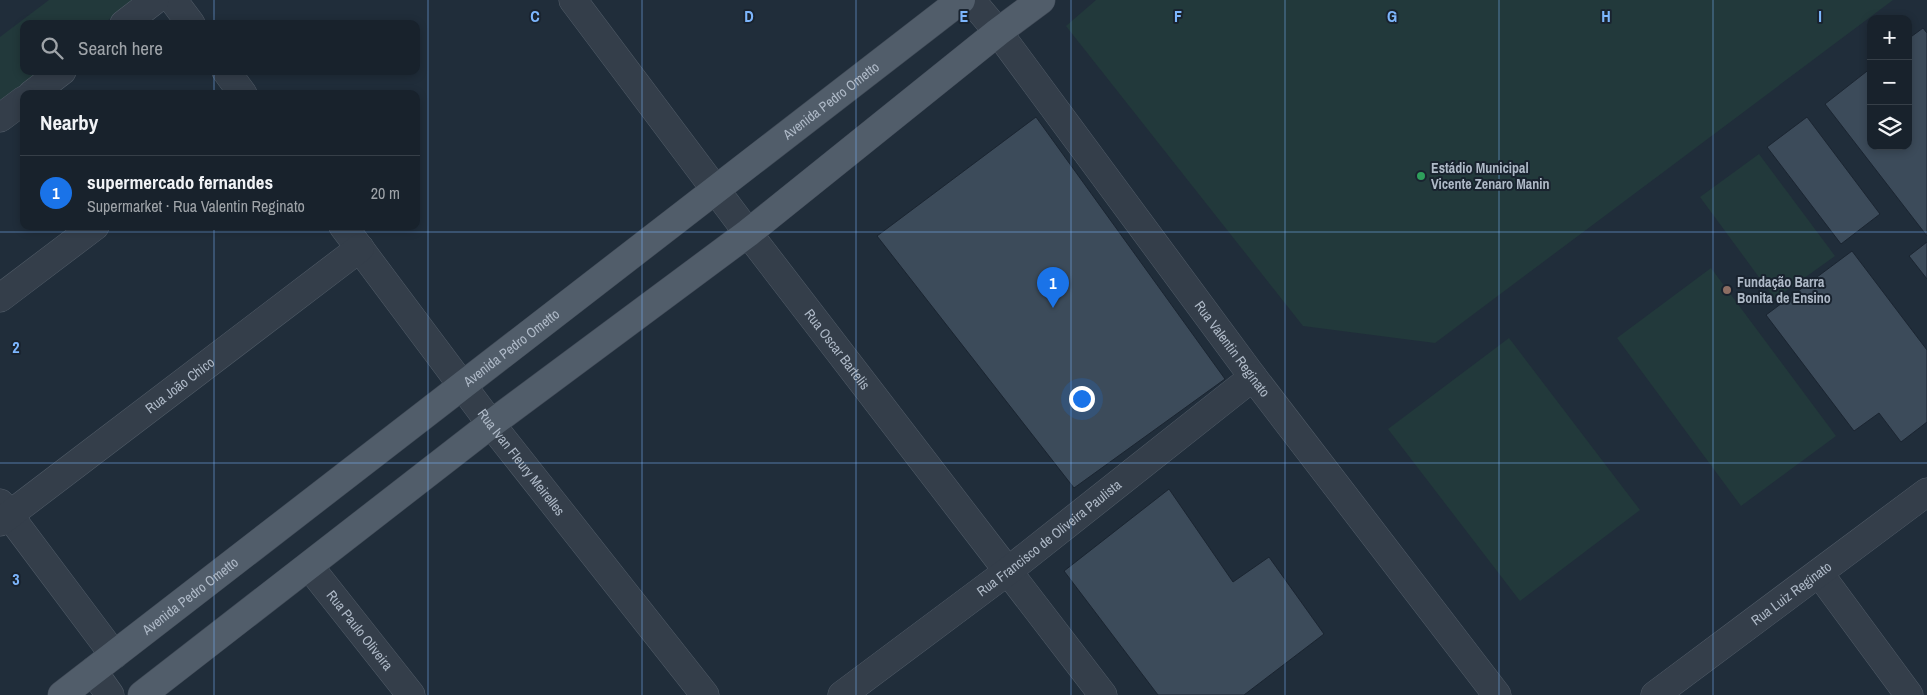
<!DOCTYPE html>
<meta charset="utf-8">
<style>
:root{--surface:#18222c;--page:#212a34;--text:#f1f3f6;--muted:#9fa4a9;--line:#363f48;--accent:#1a73e8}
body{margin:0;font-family:"Archivo Narrow",sans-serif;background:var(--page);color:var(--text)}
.controls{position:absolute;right:15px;top:15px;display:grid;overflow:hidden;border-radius:10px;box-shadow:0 2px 8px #0003}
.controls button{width:45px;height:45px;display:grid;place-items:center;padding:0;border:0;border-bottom:1px solid var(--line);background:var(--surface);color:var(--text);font:25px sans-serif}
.you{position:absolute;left:1081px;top:398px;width:18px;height:18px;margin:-12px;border:4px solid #fff;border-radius:50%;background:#1a73e8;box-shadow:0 0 0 8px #1a73e833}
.badge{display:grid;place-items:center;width:32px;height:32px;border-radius:50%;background:var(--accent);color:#fff;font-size:16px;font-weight:700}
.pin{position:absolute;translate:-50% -41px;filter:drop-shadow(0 1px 2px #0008)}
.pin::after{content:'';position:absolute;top:26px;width:18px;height:15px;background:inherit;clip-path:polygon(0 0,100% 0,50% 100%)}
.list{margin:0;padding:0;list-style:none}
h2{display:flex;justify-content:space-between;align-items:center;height:65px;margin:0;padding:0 20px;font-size:21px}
h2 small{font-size:16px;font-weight:400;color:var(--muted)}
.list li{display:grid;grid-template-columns:32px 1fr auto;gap:15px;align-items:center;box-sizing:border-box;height:75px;padding:0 20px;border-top:1px solid var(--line)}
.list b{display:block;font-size:19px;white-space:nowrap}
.list p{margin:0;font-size:16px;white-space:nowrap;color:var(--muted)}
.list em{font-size:16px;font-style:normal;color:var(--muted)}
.icon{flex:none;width:28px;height:28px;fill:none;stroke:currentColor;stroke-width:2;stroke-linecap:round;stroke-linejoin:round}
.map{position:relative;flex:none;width:1927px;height:695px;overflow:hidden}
.search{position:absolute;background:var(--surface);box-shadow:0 2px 8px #0003;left:20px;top:20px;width:400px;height:55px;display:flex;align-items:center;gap:12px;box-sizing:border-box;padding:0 18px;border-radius:10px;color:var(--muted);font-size:19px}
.panel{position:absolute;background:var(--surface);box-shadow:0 2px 8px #0003;left:20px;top:90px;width:400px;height:140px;border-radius:10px}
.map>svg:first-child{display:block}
.green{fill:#22393b}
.building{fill:#3c4b5a;stroke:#1b2531}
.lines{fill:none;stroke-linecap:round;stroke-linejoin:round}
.minor-casing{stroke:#515c68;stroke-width:29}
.major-casing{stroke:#404a57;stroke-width:29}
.minor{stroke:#343e4a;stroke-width:28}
.major{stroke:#515d6a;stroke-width:28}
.grid{fill:none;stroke:#7db6fd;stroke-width:1;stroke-opacity:0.55}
.leisure-dot{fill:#2e9e5b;stroke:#19232f;stroke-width:2}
.education-dot{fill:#8d6e63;stroke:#19232f;stroke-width:2}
.labels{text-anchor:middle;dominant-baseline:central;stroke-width:4;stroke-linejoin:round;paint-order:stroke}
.street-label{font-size:14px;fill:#aeb9c7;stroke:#19232f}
.poi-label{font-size:14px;font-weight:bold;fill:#aeb9c7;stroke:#19232f;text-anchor:start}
.grid-label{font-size:16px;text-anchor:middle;font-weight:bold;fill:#7db6fd;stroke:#19232f;stroke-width:4;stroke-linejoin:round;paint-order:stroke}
</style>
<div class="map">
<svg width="1927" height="695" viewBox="0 0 1927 695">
<rect width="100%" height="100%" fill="#202d3a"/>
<!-- green -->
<g class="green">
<path d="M49,0H135L103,24H24V71H40L0,101V37Z"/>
<path d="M1096,0H1893L1435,343L1303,326L1066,26Z"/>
<path d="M1759,154L1835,256L1775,299L1700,197Z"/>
<path d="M1711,268L1836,436L1741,506L1617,338Z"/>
<path d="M1509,338L1640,510L1520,601L1388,429Z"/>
</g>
<!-- building -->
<g class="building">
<path d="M1923,28L1927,33V236L1825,104L1871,68V146H1908V39Z"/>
<path d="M1036,117L1225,379L1074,488L877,236Z"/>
<path d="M1807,117L1880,214L1841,244L1767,147Z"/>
<path d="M1927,242V279L1909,256Z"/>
<path d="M1852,251L1927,350V422L1901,442L1879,413L1854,431L1766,315Z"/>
<path d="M1169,489L1233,582L1269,557L1324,634L1244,695H1158L1064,571Z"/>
</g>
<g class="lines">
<defs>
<g id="minor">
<path d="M173,0L191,24"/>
<path id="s1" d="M573,0L748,233L1103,695"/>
<path id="s2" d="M971,0L998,32L1253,377L1497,695"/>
<path d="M124,24L155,0"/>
<path d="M226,71L243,94"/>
<path d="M32,94L62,71"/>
<path d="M0,118L24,100"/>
<path id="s3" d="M343,226L491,424L705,695"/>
<path d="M0,298L95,226"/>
<path d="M0,503L114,655"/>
<path id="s4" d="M0,522L360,248"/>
<path id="s5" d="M309,566L411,695"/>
<path d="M1819,573L1909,695"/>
<path d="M93,671L110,695"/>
<path id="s6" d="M842,695L1008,571L1253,377"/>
<path id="s7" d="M1655,695L1927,492"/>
</g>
<g id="major">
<path id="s8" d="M62,695L961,0"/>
<path d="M142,695L491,424L748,233L998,32L1041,0"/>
</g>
</defs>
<!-- minor casing -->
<use href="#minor" class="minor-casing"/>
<!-- major casing -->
<use href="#major" class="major-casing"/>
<!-- minor -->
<use href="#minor" class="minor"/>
<!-- major -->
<use href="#major" class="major"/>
</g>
<!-- grid -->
<path class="grid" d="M214,0V24M428,0V695M642,0V695M856,0V695M1071,0V695M1285,0V695M1499,0V695M1713,0V695M214,71V94M214,226V695M0,232H1927M0,463H1927"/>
<!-- markers -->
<circle class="leisure-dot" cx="1421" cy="176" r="5"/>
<circle class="education-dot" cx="1727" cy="290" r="5"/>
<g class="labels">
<!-- street labels -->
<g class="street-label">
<text stroke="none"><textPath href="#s8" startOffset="972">Avenida Pedro Ometto</textPath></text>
<text stroke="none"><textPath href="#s8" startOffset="568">Avenida Pedro Ometto</textPath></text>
<text stroke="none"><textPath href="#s1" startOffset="438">Rua Oscar Bartelis</textPath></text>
<text stroke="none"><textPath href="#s2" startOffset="436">Rua Valentin Reginato</textPath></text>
<text stroke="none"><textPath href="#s4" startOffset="226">Rua João Chico</textPath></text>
<text stroke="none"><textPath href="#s3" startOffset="296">Rua Ivan Fleury Meirelles</textPath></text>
<text stroke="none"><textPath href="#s6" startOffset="260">Rua Francisco de Oliveira Paulista</textPath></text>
<text stroke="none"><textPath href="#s7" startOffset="170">Rua Luiz Reginato</textPath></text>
<text stroke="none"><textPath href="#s8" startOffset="162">Avenida Pedro Ometto</textPath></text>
<text stroke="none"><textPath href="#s5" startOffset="82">Rua Paulo Oliveira</textPath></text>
</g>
<!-- poi labels -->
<g class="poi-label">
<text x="1431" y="168">Estádio Municipal<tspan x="1431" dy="16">Vicente Zenaro Manin</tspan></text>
<text x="1737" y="282">Fundação Barra<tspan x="1737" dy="16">Bonita de Ensino</tspan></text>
</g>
</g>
<g class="grid-label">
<text x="535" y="22">C</text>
<text x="749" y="22">D</text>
<text x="964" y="22">E</text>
<text x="1178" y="22">F</text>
<text x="1392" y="22">G</text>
<text x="1606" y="22">H</text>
<text x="1820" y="22">I</text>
<text x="16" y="353">2</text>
<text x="16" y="585">3</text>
</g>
</svg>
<div class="controls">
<button>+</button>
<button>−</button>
<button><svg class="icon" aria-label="layers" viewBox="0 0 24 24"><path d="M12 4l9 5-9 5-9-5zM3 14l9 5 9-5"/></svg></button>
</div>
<div class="you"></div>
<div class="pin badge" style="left:1053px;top:308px">1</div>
<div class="search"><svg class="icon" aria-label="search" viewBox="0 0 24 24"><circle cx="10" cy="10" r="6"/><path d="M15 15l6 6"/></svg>Search here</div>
<section class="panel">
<h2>Nearby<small></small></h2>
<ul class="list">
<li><span class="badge">1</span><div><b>supermercado fernandes</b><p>Supermarket · Rua Valentin Reginato</p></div><em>20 m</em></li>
</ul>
</section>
</div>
